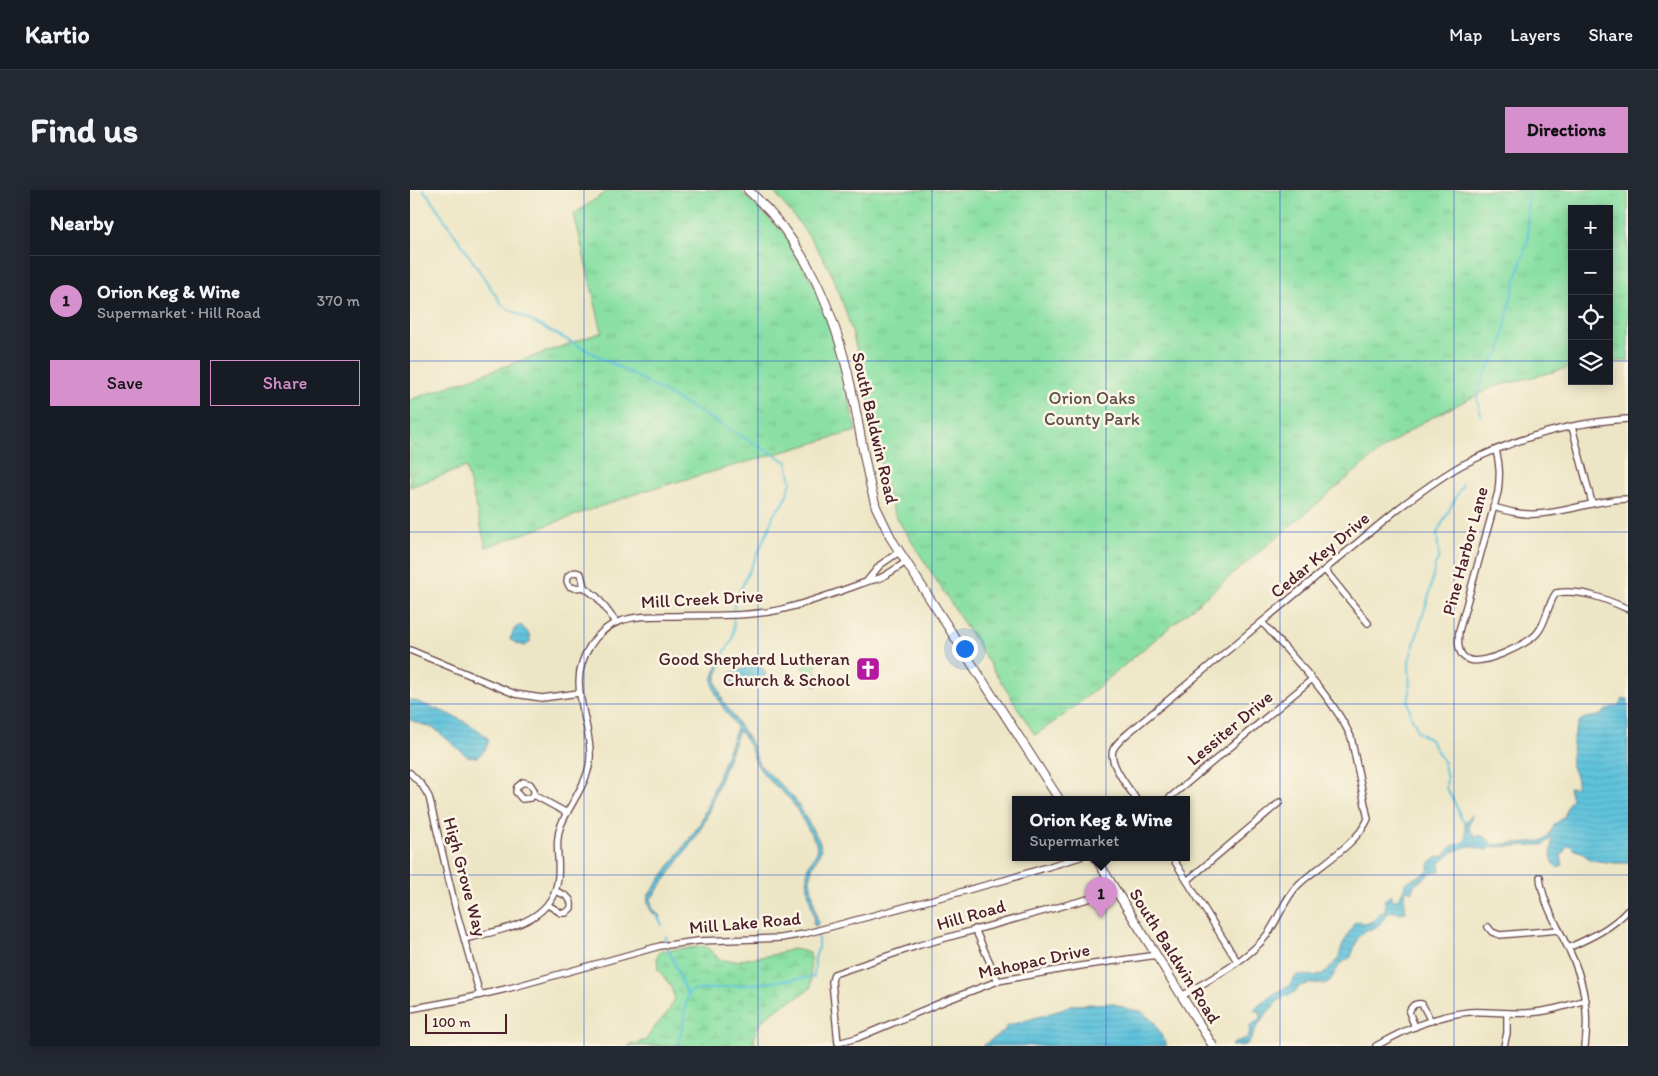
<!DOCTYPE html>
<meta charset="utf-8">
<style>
:root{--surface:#171b24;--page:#242831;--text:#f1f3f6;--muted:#9ea1a6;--line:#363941;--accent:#d690ce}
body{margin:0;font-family:Itim,sans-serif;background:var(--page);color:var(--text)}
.controls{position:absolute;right:15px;top:15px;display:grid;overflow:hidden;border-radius:0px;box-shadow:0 2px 12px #0003}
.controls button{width:45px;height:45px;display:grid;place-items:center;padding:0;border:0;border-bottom:1px solid var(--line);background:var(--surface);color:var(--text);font:25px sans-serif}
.scale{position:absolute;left:15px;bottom:12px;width:82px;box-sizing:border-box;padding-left:5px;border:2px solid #4a1f2b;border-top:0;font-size:14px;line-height:18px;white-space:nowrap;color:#4a1f2b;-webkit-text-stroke:4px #fcf5e5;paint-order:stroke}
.you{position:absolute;left:554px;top:458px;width:18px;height:18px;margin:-12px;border:4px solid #fff;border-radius:50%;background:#1a73e8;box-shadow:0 0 0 8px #1a73e833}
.badge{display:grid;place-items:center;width:32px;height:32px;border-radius:50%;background:var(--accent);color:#111;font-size:16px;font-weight:700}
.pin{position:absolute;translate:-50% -41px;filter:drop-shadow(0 1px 2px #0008)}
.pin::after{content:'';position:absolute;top:26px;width:18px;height:15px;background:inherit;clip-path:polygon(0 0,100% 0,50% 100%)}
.popup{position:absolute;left:602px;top:606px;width:178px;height:65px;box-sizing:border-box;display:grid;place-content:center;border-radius:0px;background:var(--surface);filter:drop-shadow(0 1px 4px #0005);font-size:16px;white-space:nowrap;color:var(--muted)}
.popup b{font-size:19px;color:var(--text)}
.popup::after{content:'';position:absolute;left:50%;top:100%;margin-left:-10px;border:10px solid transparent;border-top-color:var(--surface)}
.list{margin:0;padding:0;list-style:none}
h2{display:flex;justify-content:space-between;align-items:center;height:65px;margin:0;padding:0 20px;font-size:21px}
h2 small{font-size:16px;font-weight:400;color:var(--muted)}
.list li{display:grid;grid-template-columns:32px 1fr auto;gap:15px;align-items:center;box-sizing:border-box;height:90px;padding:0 20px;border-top:1px solid var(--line)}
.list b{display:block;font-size:19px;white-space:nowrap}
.list p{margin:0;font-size:16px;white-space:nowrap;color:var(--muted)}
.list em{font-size:16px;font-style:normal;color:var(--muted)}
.actions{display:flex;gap:10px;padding:15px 20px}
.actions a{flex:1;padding:11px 0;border:1px solid var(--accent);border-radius:0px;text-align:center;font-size:18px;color:var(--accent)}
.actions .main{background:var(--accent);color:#111}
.icon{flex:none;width:28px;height:28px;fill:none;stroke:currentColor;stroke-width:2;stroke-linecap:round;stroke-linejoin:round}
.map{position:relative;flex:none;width:1218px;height:856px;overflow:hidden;border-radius:0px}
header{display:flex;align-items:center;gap:30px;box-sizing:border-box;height:70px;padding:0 25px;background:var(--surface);border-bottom:1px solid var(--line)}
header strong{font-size:24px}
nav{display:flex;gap:28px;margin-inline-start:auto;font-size:18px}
.intro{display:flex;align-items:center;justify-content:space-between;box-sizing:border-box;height:120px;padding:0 30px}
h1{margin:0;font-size:35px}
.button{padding:12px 22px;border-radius:0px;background:var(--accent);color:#111;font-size:18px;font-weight:700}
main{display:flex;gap:30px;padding:0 30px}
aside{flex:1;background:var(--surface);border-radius:0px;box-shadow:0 2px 12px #0003}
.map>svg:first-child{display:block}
.wetland{fill:url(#wetland-marsh);stroke:#6a8068}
.park{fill:url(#park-tufts);stroke:#6a8068}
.water{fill:url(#water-rules);stroke:#547184}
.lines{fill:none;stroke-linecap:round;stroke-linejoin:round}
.stream{stroke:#5fc3dc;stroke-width:2}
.minor-casing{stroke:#623d42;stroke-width:8}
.secondary-casing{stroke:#623d42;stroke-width:10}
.minor{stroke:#fff;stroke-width:5.5}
.secondary{stroke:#fff;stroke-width:8}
.grid{fill:none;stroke:#1d4ed8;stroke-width:1;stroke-opacity:0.55}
.labels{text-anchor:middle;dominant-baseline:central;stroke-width:5;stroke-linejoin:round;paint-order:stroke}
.park-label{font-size:18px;fill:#5a4f49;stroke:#fcf5e5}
.street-label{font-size:18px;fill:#4a1f2b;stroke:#fcf5e5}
.poi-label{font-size:18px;fill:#4a1f2b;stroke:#fcf5e5;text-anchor:end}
</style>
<header>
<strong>Kartio</strong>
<nav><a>Map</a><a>Layers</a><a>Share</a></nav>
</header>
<div class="intro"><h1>Find us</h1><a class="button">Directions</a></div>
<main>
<aside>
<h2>Nearby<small></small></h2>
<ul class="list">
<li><span class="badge">1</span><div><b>Orion Keg &amp; Wine</b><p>Supermarket · Hill Road</p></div><em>370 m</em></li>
</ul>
<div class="actions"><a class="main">Save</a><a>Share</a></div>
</aside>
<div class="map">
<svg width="1218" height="856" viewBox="0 0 1218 856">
<defs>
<pattern id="wetland-marsh" width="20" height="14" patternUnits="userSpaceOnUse" patternTransform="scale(1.25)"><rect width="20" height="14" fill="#8ae0a4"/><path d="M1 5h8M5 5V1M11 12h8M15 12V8" fill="none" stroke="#79c08d"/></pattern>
<pattern id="park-tufts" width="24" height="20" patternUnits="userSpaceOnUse" patternTransform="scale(1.25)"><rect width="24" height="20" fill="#8ae0a4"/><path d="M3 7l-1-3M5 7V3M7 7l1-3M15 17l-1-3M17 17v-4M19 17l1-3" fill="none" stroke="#79c08d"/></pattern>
<pattern id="water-rules" width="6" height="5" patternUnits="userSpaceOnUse" patternTransform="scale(1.25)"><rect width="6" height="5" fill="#5fc3dc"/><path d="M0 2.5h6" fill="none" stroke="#54a7bd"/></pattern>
</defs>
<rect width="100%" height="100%" fill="#fcf5e5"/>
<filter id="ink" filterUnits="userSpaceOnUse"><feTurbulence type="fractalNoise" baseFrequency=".02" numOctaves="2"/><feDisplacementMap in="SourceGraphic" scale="10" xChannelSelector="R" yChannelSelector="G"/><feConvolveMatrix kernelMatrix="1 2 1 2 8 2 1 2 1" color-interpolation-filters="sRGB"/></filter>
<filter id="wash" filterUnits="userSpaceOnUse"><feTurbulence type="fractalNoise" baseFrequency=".0096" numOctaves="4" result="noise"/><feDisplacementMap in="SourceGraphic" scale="20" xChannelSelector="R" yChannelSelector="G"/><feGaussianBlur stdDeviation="1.12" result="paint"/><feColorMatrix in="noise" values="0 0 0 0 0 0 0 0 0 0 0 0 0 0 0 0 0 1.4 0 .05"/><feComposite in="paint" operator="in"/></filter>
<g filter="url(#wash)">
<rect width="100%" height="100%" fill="#ede6c6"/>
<!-- wetland -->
<path class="wetland" d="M295,756L311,770L325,771L362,765L383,759L400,762L401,798C380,815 342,823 344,856H218L236,850L243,839L257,823L265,809L260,795L248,779L247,766L251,761Z"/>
<!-- park -->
<g class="park">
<path d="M199,0H330L376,45L405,97L423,147L436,195L446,241L231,302L76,357L56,277L0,297V210L192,142L164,24Z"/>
<path d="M362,0H1218V171L1199,172V19H1162V177L1083,197L1013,232L980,254L953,275L657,523L625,545L486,327C472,296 470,263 463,230C453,182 442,133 423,87C408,55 385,27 362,0Z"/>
<path d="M404,470L408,475L404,479L413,492L406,497L392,478Z"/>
</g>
<!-- water -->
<g class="water">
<path d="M111,435L120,445V452L115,456L107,454L100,449L105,438Z"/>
<path d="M309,472L312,474L307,485L306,491L313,511L340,551L349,574L384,608L410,652L411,661L402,678L400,690L408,734L406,736L403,734L404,727L398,701L397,686L398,677L407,662L406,653L381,610L355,586L347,575L339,555L329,540L295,631L286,647L241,709L242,718L250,726L249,729C242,723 236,716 238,706L290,634L326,540V536C318,525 300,501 303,487C304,482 307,477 309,472Z"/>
<path d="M345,475H351L356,484C351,493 337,500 327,498L320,490V483Z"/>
<path d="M0,509C23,518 64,531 79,550L75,560L68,567H58L25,539L0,530Z"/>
<path d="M1213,509H1218V673H1205L1181,670L1169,661L1164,660L1160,655L1157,656L1151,666L1153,675L1148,678C1138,670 1142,659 1142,648L1133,655L1082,657L1077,660L1060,656L1055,657L1043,662L1030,673V681L1023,682L1003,696V702L996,700L994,706L996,722L989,723L980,721L969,735L962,739L956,740L948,748L941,767L930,774L920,791L915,794L901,793L890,796L885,802L869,810L857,823L845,840L842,848L836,855L821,856L825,852L838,848C842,837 836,837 848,831L851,826L850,821H845L844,819C856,811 865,801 879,796L887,785L904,786L915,783L928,769L933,754L944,733L949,731L956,734L966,729L969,723H974L976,714L974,710L978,708L981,704L984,711C991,708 994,699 995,693L1018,682L1020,672L1028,667L1034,666L1042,656L1054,652L1056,648L1055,633L1062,624C1061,634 1054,638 1066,646C1076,645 1077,649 1083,655L1131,651L1137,648L1145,634L1154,627L1158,614L1162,609L1159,598L1161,597L1165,598C1170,590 1164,584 1162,576C1160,568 1164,538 1170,531C1175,526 1182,528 1188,526C1192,524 1195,521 1198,519C1205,516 1210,517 1213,509Z"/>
<path d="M702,813L718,819L731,821L744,832L757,856H572L593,842L597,836L651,820L661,815Z"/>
</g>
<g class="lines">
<!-- stream -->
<g class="stream">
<path d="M13,0L18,5L93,116L226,186L377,272L381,292L374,313L367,320L363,326L358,341L325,411C321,423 326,437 322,450C321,454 317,457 315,461C313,464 312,468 311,472"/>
<path d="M1072,227L1067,210L1070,195L1080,175L1091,160L1099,115L1118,48L1117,17L1120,0"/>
<path d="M1053,294L1027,343L1029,367L1025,376L1019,405L999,471L1000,503L998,511L1001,527L1005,533L1007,541L1020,550L1033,571L1037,588L1036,598L1044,611L1051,628L1055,633"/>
<path d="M249,729L252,735"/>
<path d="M256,746L258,758L278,806"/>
<path d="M267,856C268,849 272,843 273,837C275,824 274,812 280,801L404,787L405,768L408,758V743"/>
</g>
</g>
</g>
<g filter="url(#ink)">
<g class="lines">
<defs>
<g id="minor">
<path d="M1162,237L1182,313"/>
<path d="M1086,260C1090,275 1090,286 1088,302L1049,441C1048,451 1047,464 1057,469C1070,477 1120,454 1128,442C1137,431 1137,415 1146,403C1171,399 1196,409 1218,419"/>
<path d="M1083,317C1097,321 1111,325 1126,324C1157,323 1186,309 1218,309"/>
<path d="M915,380L958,433"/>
<path d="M457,391L470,375L489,362"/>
<path d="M174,397L164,398L159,396L157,391L158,386C163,382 165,381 171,384L174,397L187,407L206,432"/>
<path d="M0,460L105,504L132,508L169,503"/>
<path d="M0,583L12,595L19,607L46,720L70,805"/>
<path d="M113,592L120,594L124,600V605L120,608L112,609L106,602L107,597Z"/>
<path d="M124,605L157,623"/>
<path d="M726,609C719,598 698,573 703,560C706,551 726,537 734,530L989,318C1009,303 1030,287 1052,275C1104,249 1161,232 1218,229"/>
<path d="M758,609L901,490"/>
<path d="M762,667L827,771"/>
<path d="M1130,687C1132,710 1145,731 1155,752C1173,785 1180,818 1175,856"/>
<path d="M777,691L870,612"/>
<path d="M707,701L510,755L424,784L422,791L428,853L447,848L535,811L588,791L670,776L747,765"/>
<path d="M138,715L151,723H156L161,718C163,707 153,704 145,701"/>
<path d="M1078,737L1082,742L1090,745L1149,740"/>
<path d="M565,739L588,791"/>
<path d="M55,749C91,739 144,734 148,687C150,670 144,652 151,635C161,611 182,589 180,562C179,524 156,493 180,456C186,446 197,436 208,432C226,425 245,426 264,426C299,425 336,427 369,420C399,413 428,402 456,392C460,390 466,390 470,388C479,384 488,377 496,372"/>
<path d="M1158,758C1180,748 1202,738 1218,720"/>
<path d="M772,806C798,790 838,770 856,746C869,730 874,708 889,694C910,675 947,654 958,629L941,547C923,507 881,466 852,432"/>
<path d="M0,819L49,810L100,798L250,756L288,751L371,748L394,744L595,690L670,667"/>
<path d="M1005,837L999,822C1002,815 1005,813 1012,814L1021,831"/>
<path d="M966,856C994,840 1027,825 1059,822C1078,821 1097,824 1116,823C1137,822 1156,816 1176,810"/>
<path d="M1094,856L1097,843V823"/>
</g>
<g id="secondary">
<path d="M338,0C396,52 425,122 441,197C449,232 453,267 462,302L466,317L482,350L649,609"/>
<path d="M685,667L803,856"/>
</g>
</defs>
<!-- minor casing -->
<use href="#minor" class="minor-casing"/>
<!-- secondary casing -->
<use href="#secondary" class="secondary-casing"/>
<!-- minor -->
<use href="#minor" class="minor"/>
<!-- secondary -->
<use href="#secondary" class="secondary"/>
</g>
</g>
<!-- grid -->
<path class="grid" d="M174,0V856M348,0V856M522,0V856M696,0V856M870,0V856M1044,0V856M0,171H1162M1199,171H1218M0,342H1218M0,514H1218M0,685H1218"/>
<!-- icons -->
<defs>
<symbol id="church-square" viewBox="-11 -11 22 22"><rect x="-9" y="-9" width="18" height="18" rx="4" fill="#b5179e" stroke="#fcf5e5"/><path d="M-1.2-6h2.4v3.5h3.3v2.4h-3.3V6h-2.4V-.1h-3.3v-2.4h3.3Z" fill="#fff"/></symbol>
</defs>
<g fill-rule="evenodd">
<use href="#church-square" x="444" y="465" width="28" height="28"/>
</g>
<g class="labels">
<!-- park labels -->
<g class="park-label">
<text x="682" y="208">Orion Oaks<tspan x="682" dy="21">County Park</tspan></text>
</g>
<!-- street labels -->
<g class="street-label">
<text transform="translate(465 238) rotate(77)">South Baldwin Road</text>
<text transform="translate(1055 361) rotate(-75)">Pine Harbor Lane</text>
<text transform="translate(910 365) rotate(-40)">Cedar Key Drive</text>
<text transform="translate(292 409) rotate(-3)">Mill Creek Drive</text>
<text transform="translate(820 538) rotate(-40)">Lessiter Drive</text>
<text transform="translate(55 687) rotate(75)">High Grove Way</text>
<text transform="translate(561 725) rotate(-16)">Hill Road</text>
<text transform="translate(335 733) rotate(-5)">Mill Lake Road</text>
<text transform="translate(765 766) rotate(58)">South Baldwin Road</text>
<text transform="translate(624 771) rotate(-12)">Mahopac Drive</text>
</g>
<!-- poi labels -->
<g class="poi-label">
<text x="440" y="469">Good Shepherd Lutheran<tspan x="440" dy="21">Church &amp; School</tspan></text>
</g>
</g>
</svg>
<div class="controls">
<button>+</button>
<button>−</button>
<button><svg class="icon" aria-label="locate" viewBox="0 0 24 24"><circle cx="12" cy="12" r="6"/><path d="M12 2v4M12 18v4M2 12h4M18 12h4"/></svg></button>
<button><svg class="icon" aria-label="layers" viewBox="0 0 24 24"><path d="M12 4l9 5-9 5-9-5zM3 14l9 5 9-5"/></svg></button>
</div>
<div class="scale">100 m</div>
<div class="you"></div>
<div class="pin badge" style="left:691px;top:728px">1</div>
<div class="popup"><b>Orion Keg &amp; Wine</b>Supermarket</div>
</div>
</main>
